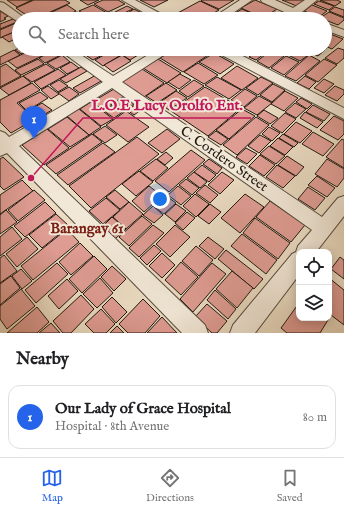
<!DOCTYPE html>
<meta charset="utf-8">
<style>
:root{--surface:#fff;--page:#f6f6f6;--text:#202124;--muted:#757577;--line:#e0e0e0;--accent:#2563eb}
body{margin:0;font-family:"IM FELL English",serif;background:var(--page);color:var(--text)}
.controls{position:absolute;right:12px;bottom:12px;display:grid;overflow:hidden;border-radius:8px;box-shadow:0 2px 10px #0003}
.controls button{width:36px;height:36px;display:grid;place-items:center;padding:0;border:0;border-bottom:1px solid var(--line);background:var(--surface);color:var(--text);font:20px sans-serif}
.you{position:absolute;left:160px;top:199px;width:14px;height:14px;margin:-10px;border:3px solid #fff;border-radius:50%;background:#1a73e8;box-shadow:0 0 0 6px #1a73e833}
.badge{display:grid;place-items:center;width:26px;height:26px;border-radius:50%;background:var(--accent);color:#fff;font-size:13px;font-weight:700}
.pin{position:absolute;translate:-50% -33px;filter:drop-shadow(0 1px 2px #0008)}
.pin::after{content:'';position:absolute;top:21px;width:14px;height:12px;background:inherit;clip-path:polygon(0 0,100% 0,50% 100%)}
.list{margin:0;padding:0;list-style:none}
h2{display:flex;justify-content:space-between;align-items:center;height:52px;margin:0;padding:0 16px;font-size:17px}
h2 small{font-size:13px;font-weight:400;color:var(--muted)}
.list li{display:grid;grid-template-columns:26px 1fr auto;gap:12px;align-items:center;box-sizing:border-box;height:64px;margin:0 8px 8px;padding:0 8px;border:1px solid var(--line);border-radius:12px}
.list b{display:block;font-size:15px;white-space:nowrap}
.list p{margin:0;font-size:13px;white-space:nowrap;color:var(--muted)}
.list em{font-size:13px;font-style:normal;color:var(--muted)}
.icon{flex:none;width:22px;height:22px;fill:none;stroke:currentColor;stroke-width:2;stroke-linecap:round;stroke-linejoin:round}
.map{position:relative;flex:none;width:344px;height:333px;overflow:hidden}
.search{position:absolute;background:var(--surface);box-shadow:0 2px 10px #0003;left:12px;right:12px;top:12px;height:44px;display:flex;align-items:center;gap:10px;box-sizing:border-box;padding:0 14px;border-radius:22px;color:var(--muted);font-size:15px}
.sheet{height:124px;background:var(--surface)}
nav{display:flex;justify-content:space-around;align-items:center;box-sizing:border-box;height:56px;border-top:1px solid var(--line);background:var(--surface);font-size:11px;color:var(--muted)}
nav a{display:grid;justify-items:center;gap:2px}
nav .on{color:var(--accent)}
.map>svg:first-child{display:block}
.building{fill:#df9c93;stroke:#211910}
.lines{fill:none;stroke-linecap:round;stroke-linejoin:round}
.minor-casing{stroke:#544a3d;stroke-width:2}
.minor{fill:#f2e8d8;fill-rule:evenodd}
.labels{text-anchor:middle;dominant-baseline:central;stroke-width:4;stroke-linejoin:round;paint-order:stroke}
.street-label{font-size:14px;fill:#211910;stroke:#f2e8d8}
.neighbourhood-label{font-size:15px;font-weight:bold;fill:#7a1f14;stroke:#f2e8d8}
.leader{fill:none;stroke:#c2185b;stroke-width:1.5}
.callout-dot{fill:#c2185b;stroke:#f2e8d8;stroke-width:1.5}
.callout-label{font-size:15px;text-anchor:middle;font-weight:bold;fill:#c2185b;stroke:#f2e8d8;stroke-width:4;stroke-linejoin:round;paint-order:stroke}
</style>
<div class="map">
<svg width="344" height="333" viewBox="0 0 344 333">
<rect width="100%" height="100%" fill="#ebdcc3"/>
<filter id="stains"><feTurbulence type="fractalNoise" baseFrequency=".005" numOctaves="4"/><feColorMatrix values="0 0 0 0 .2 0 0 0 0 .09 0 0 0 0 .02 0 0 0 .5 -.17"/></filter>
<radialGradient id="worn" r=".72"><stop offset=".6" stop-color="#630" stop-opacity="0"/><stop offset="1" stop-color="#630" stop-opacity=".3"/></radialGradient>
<!-- building -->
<g class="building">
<path d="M7,0H32L17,7Z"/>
<path d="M34,0H65L70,3L35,19H32L16,8Z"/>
<path d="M80,0H99L88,5Z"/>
<path d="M103,0H118L125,4L108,12L94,4Z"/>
<path d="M140,0H168L154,7Z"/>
<path d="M234,0L219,9L201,1L202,0Z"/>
<path d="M255,0L277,9L263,18L241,8Z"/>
<path d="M282,0H309L299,7Z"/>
<path d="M320,0H337L341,2L335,6Z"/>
<path d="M200,1L219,10L203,19H182L174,15Z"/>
<path d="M319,1L334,6L329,10L314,4Z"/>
<path d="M67,5L76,11L60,19H37Z"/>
<path d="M93,5L107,13L93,19L79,11Z"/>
<path d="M312,5L327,11L319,17L304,11Z"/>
<path d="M127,6L133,9L120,15L115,12Z"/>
<path d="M335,7L344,10V17L329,11Z"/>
<path d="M134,9L142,13L133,18L126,14Z"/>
<path d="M242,9L251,13L242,19H237L230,16Z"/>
<path d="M0,11L8,16L4,18L6,19L0,22Z"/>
<path d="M77,12L89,19H67L64,17Z"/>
<path d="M112,12L119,16L113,19H97Z"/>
<path d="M275,12L291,19H264Z"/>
<path d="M329,12L344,18V20L338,25L320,18Z"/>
<path d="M124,14L133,19H114Z"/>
<path d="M252,14L262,18L244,19Z"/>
<path d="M13,19L17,22L0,29V24Z"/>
<path d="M16,23L19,25V30L0,38V30Z"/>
<path d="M19,30V37L9,42L2,37Z"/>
<path d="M325,32L343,39L332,49L325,46Z"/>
<path d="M325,47L327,48L318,56L303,49H325Z"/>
<path d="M19,48V49H32L21,54L15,50Z"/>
<path d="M338,48L344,50V58L337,64L325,58Z"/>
<path d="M33,49L42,56L17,68L8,61Z"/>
<path d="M56,49L63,54L45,63L39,58Z"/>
<path d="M94,49H113L93,60L84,54Z"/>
<path d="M120,49H144L146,50L130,60L116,51Z"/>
<path d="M175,49H211L214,51L183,72L160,58Z"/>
<path d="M235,49H257L248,55Z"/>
<path d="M260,49H271L256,60L249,57Z"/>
<path d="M272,49H293L285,55Z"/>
<path d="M296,49H299L310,54L300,61L288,55Z"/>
<path d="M14,50L20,55L0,65V57Z"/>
<path d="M113,50L121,55L103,66L95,60Z"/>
<path d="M272,50L284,56L269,68L257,61Z"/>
<path d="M214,53L234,64L220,74L199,62Z"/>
<path d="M62,55L70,62L56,69L47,63Z"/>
<path d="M122,55L131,61L113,72L104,65Z"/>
<path d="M309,55L320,61L296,81L285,76Z"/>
<path d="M286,56L299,62L284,75L271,68Z"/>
<path d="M38,59L44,64L21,75L15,70Z"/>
<path d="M158,59L181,73L167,83L143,68Z"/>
<path d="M324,59L337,65L318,82L305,75Z"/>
<path d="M71,62L79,68L67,74L60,68Z"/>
<path d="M198,63L218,75L204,84L184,72Z"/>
<path d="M6,64L21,76L0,87V67Z"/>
<path d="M46,64L55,70L32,82L23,76Z"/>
<path d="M237,66L258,78L242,90L221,78Z"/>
<path d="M81,67L87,71L66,83L60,79Z"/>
<path d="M58,69L66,75L41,89L34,82Z"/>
<path d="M142,69L164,83L144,97L121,82Z"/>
<path d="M180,74L191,80L179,89L168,82Z"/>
<path d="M96,75L103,80L80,93L73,88Z"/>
<path d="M23,76L31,83L9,95L0,88Z"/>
<path d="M305,76L316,82L309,89L297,83Z"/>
<path d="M217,77L241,90L229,99L205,85Z"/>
<path d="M261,77L273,83L258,95L246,88Z"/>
<path d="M324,79L334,84L324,93L314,88Z"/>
<path d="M59,80L68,86L58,92L50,85Z"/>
<path d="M194,80L204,86L188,97L179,91Z"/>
<path d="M32,83L40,90L17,103L35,119L11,133L0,122V100Z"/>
<path d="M166,83L177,90L157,103L146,96Z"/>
<path d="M273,84L285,90L272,102L260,95Z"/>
<path d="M48,86L59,94L51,99L41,90Z"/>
<path d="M335,86L344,90V94L337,101L325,95Z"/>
<path d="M69,87L79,94L69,101L58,93Z"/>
<path d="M205,87L241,108L208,136L171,111Z"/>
<path d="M114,89L124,96L103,110L92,102Z"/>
<path d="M245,89L257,96L244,107L231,100Z"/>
<path d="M176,91L187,98L169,110L159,103Z"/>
<path d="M285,91L298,98L284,111L271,104Z"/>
<path d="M40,92L48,98L27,111L19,103Z"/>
<path d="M259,96L272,103L257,115L244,108Z"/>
<path d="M124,97L134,104L114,118L104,111Z"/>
<path d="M301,98L312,104L307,109L296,102Z"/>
<path d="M91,102L113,119L101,126L80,109Z"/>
<path d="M42,103L52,110L37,119L28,111Z"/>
<path d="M295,103L306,109L296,118L285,112Z"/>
<path d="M135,105L141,110L134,115L127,110Z"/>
<path d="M313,105L330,114L324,121L306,112Z"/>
<path d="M79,109L101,127L89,135L67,116Z"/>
<path d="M242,109L255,116L229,139L216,130Z"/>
<path d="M264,110L278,118L270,124L257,116Z"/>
<path d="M126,111L149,127L128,142L106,125Z"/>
<path d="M305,112L323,122L317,128L300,118Z"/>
<path d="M285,113L296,119L282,133L271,126Z"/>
<path d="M334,116L344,121V134L338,140L320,130Z"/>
<path d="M67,117L89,135L70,147L48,129Z"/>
<path d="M256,117L269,125L237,155L223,145Z"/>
<path d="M296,122L312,131L300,143L284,134Z"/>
<path d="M105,126L117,135L105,143L93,134Z"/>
<path d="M269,127L280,133L272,141L262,134Z"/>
<path d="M47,129L69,148L44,165L22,145Z"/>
<path d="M167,129L180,139L162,153L148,143Z"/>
<path d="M216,131L228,139L221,145L208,137Z"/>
<path d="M313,132L334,144L323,156L302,144Z"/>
<path d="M92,134L102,142L56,174L46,165Z"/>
<path d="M283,134L298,143L294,147L279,138Z"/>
<path d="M260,135L271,141L259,153L248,146Z"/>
<path d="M137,137L159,154L91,208L69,186Z"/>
<path d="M278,138L293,147L285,155L270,146Z"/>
<path d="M342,139L344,140V168L326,157Z"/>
<path d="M103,143L115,152L68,185L57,175Z"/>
<path d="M269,146L285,156L276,164L260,154Z"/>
<path d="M246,148L257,154L247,164L236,157Z"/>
<path d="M191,150L205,160L169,192L155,181Z"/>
<path d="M166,152L173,158L165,165L157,159Z"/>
<path d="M260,155L275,165L264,176L249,166Z"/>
<path d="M287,156L304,167L296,176L278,165Z"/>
<path d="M3,157L24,177L4,190L0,186V159Z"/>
<path d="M156,159L168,168L153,181L140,171Z"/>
<path d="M209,159L222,168L217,174L203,164Z"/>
<path d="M327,159L344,169V178L337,187L315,174Z"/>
<path d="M202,165L216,175L209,182L194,172Z"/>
<path d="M277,165L295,176L283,188L266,177Z"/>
<path d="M139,171L153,182L136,196L122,184Z"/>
<path d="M194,172L207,182L200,188L187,178Z"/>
<path d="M222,172L234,180L220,194L208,185Z"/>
<path d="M317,176L335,188L327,197L308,185Z"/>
<path d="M186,179L199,188L192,195L179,185Z"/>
<path d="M22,180L33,191L0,214V195Z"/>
<path d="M205,185L218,195L210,203L196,193Z"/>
<path d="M149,186L162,196L144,212L132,201Z"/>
<path d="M178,186L191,196L181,205L168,195Z"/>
<path d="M308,187L325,198L315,210L298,199Z"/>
<path d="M34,190L45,200L18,221L8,210Z"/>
<path d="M115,190L129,202L120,209L106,197Z"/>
<path d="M195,194L209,204L196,217L183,206Z"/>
<path d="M245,194L264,207L240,233L221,218Z"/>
<path d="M165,195L176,203L164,214L153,206Z"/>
<path d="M106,198L120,210L103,224L89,211Z"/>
<path d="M270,201L305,225L291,242L256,217Z"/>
<path d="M45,202L56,213L25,237L14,226Z"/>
<path d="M129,202L143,214L126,229L113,217Z"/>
<path d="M176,204L186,211L175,222L165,214Z"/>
<path d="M210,204L221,212L209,224L198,216Z"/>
<path d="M153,206L163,215L154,223L143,215Z"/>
<path d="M6,210L17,222L0,234V215Z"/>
<path d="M187,212L195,218L183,230L175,223Z"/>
<path d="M56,214L69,226L42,248L29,235Z"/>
<path d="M142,216L152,224L129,246L119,237Z"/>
<path d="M112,217L126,229L115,239L102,227Z"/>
<path d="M255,218L290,243L278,259L243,233Z"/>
<path d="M153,225L164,233L139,257L129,248Z"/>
<path d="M175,225L190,237L170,257L156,244Z"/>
<path d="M12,227L22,239L0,256V237Z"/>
<path d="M67,229L79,242L33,280L21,266Z"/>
<path d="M242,234L277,260L266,274L231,246Z"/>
<path d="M27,237L38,249L17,267L6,254Z"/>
<path d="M208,237L224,249L215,259L199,246Z"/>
<path d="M80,243L93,256L71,275L59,262Z"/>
<path d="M154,245L161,251L147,265L140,258Z"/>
<path d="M196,246L213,260L199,276L182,261Z"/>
<path d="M226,250L263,279L254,289L218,259Z"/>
<path d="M162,253L175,265L162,278L149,266Z"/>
<path d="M4,255L17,271L0,283V258Z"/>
<path d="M94,256L107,269L82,293L69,279Z"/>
<path d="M340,257L344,260V279L331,269Z"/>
<path d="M181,262L198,277L181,295L165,280Z"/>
<path d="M57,263L68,274L36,303L25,290Z"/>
<path d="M212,263L226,274L193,312L180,299Z"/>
<path d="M112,266L126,279L114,291L101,277Z"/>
<path d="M21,269L32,281L22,289L12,276Z"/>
<path d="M232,271L253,288L237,308L216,289Z"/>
<path d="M11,276L20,288L0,305V284Z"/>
<path d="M100,278L113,293L97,308L83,294Z"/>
<path d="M329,278L344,290V325L331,315L320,333H287L281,328L299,303V318H329Z"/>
<path d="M67,279L78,291L59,309L48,296Z"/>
<path d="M21,289L35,306L7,329L0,319V306Z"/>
<path d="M215,290L236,309L228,319L207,300Z"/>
<path d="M81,295L94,309L71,333H63L53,321Z"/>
<path d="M112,297L127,312L116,323L102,307Z"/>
<path d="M143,299L160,316L145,333H128L119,324Z"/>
<path d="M207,304L227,321L217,333H212L195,317Z"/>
<path d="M37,307L49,322L37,333H7Z"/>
<path d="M101,309L115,324L106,333H94L85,324Z"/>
<path d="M162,317L177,333H147Z"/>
<path d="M51,323L60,333H39Z"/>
<path d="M117,326L124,333H110Z"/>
</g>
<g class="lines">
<defs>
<g id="minor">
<path d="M122,0H135L167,17L168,19H155Z"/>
<path d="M240,0H252L224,19H211Z"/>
<path d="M261,0H275L293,8L305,0H317L302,12L313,17L314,19H300L262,2Z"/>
<path d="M0,2L4,3L26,19H19V22L17,21L0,10Z"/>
<path d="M325,23L344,30V37L325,30Z"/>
<path d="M58,49H72L113,76L158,49H173L122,82L322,217L338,198L344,196V216L316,252H299V275L255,333H230L233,325L292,254L296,252L298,246L312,230L112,88L19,146L205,325L208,333H182L7,153L0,156V131L5,133L9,137L103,82Z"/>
<path d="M214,49H229L344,108V119L216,52Z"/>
</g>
</defs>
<!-- minor casing -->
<use href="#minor" class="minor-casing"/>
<!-- minor -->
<use href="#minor" class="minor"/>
</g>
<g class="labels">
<!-- street labels -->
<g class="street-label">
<text transform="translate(224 159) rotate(35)">C. Cordero Street</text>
</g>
<!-- neighbourhood labels -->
<g class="neighbourhood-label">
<text x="87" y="228">Barangay 61</text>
</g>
</g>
<!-- callouts -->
<path class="leader" d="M31 178L83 118H251"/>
<circle class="callout-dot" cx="31" cy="178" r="4"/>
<g class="callout-label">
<text x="167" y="110">L.O.E Lucy Orolfo Ent.</text>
</g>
<rect width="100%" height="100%" filter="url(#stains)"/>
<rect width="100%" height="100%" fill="url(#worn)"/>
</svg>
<div class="controls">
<button><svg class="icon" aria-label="locate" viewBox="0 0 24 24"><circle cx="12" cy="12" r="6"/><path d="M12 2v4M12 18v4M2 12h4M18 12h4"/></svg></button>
<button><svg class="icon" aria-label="layers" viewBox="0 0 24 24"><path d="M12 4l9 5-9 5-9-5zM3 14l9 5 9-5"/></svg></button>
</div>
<div class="you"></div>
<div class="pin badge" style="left:34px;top:139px">1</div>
<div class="search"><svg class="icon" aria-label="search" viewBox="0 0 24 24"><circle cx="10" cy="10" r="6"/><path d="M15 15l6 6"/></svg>Search here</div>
</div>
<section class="sheet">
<h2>Nearby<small></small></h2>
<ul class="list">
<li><span class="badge">1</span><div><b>Our Lady of Grace Hospital</b><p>Hospital · 8th Avenue</p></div><em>80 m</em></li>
</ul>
</section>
<nav>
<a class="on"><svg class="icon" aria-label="map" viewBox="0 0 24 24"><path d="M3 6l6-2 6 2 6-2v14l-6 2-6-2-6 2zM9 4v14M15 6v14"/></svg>Map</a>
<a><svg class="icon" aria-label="directions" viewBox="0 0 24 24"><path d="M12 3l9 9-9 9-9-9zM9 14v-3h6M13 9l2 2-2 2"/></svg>Directions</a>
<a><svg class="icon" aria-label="saved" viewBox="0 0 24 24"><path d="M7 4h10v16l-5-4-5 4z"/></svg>Saved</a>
</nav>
